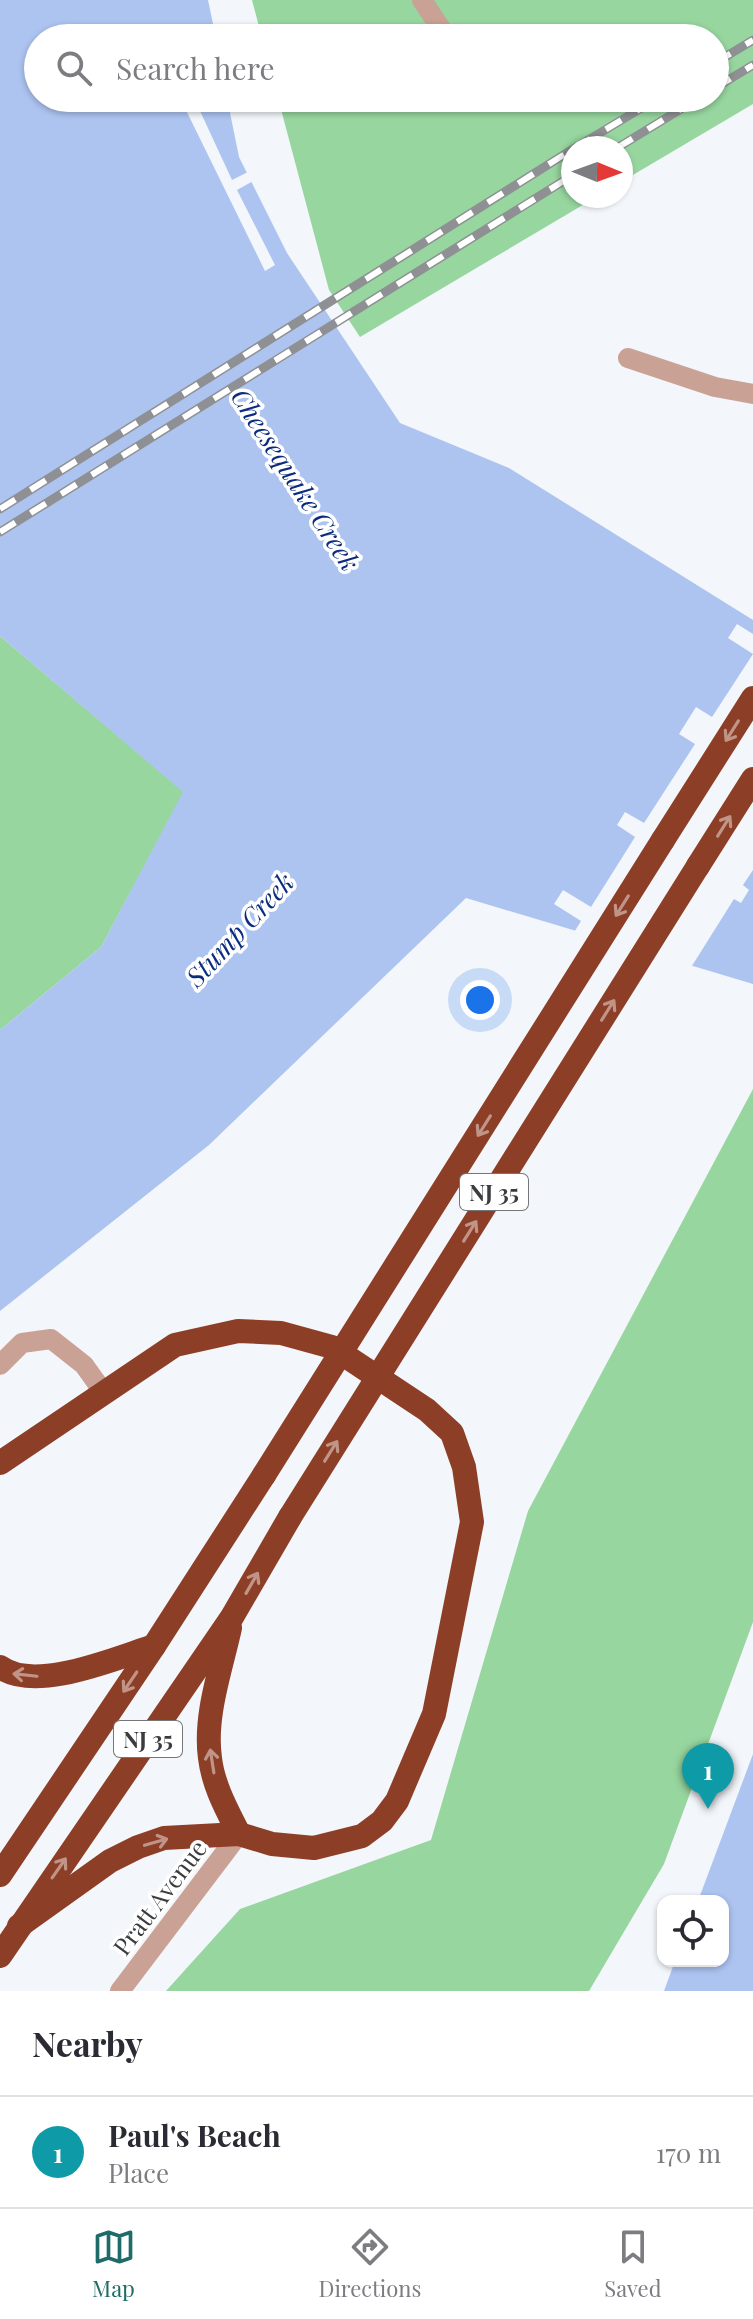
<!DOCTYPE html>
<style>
:root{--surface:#fff;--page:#f2f2f3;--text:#2b2b33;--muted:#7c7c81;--line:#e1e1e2;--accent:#1f6b67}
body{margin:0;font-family:"Playfair Display",serif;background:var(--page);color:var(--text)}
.controls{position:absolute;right:24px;bottom:24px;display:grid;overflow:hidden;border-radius:16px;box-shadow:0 2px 6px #0004}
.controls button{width:72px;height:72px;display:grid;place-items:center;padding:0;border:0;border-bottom:2px solid var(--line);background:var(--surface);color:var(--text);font:40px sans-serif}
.compass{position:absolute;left:561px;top:136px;width:72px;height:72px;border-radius:50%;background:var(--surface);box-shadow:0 2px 6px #0004;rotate:91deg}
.you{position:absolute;left:480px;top:1000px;width:28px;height:28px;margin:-20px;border:6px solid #fff;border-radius:50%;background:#1a73e8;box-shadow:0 0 0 12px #1a73e833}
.badge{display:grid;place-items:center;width:52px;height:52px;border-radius:50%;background:var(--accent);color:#fff;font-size:26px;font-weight:700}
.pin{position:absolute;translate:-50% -66px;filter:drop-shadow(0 2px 4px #0008)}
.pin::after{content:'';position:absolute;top:42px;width:28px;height:24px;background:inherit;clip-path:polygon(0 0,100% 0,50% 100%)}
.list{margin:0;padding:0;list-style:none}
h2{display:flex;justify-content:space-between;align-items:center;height:104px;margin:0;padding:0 32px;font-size:34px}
h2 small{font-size:26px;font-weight:400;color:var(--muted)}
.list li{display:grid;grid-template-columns:52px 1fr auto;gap:24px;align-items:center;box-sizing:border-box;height:112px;padding:0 32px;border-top:2px solid var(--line)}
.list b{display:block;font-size:30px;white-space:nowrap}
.list p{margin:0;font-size:26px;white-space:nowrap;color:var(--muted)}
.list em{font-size:26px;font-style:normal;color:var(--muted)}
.icon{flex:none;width:44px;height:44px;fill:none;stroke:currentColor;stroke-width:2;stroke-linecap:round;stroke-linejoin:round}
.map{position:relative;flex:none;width:753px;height:1991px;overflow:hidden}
.search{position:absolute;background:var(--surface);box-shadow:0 2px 6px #0004;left:24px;right:24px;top:24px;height:88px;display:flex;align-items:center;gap:20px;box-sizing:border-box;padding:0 28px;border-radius:44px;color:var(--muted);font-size:30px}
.sheet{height:216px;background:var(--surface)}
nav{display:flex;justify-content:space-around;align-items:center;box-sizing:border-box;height:112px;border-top:2px solid var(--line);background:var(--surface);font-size:22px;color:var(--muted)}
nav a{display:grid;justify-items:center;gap:4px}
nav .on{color:var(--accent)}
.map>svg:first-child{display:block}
.green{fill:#97d69f}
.water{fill:#adc4f1}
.pier{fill:#f3f6fa}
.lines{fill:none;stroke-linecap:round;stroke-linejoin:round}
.lane{stroke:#caa195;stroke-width:20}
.street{stroke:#caa195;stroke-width:20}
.highway{stroke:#8d3e27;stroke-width:24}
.rail-casing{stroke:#8e9093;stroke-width:9}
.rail{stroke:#fff;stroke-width:6;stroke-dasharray:18;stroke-linecap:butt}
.highway-bridge{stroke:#8d3e27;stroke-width:24}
.oneway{stroke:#c09588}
.labels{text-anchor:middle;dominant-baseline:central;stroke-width:7;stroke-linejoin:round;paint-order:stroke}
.shield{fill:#fff;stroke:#767678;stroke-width:2}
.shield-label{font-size:22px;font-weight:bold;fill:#3b3c3e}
.street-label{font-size:24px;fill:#3b3c3e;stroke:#fff}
.water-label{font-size:26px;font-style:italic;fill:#0b2c7e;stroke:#fff}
</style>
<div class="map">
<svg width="753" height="1991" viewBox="0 0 753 1991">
<rect width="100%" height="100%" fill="#f3f6fa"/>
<!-- green -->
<g class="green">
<path d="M252,0H753V104L621,182V148H573V196H598L360,337L329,290L278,98H715V38H262Z"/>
<path d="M0,636L184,792L101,947L0,1030Z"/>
<path d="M753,1089V1622L664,1864L589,1991H166L240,1909L431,1840L528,1511Z"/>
</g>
<!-- water -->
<g class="water">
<path d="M0,0H208L216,38H38V98H227L239,157L287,253L400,423L509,468L753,620V984L466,898L209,1145L0,1311V1030L101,947L183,792L0,636Z"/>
<path d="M753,1754V1991H664L675,1961H723V1901H698Z"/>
</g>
<!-- pier -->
<g class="pier">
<path d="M180,98H194L232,180L250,171L255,180L237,190L275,265L265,271Z"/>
<path d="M737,624L753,634V870L743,885L749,890L741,903L734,899L690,969L573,934L581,921L554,904L563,890L591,907L635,837L617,825L625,812L644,823L695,744L679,734L696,707L712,717L753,654L728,638Z"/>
</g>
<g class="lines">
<!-- lane -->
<g class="lane">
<path d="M628,358L715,387L753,394"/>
<path d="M0,1365L22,1343L51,1339L84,1365L104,1393"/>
</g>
<!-- street -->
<g class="street">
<path d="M422,0L447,38"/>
<path d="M120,1991L239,1834"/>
</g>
<!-- highway -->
<g class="highway">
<path d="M663,840L753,698"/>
<path d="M698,866L753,779"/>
<path d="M0,1463L175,1345L238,1331L281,1333L332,1347L427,1410L452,1433L464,1467L472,1522L434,1714L397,1801L382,1821L362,1836L314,1848L272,1844L239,1834L164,1838L138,1847L110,1861L19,1926"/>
<path d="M230,1628C221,1669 204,1716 210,1758C213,1785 227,1810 239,1834"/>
<path d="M0,1667C35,1693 116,1658 154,1646"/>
<path d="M0,1875L154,1646L264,1475"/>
<path d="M0,1956L232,1617L290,1517"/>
</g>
<defs>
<g id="rail">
<path d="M715,63L753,40"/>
<path d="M715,88L753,65"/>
<path d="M575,148L658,98"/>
<path d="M617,148L699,98"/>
<path d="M0,509L573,149"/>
<path d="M0,532L573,175"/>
</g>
</defs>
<!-- rail casing -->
<use href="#rail" class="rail-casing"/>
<!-- rail -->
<use href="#rail" class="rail"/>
<!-- highway-bridge -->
<g class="highway-bridge">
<path d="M264,1475L663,840"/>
<path d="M290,1517L698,866"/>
</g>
</g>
<!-- one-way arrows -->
<defs><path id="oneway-shaft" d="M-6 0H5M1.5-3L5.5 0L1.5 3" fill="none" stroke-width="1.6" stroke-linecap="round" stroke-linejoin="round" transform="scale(2)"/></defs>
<g class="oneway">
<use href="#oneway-shaft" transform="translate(732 731) rotate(122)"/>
<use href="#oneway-shaft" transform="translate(724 826) rotate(-58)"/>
<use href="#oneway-shaft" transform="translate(622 906) rotate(122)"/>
<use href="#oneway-shaft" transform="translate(608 1010) rotate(-58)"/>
<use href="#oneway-shaft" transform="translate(484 1126) rotate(122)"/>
<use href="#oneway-shaft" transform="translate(470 1231) rotate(-58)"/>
<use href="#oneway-shaft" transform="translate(331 1451) rotate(-58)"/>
<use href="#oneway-shaft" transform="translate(252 1583) rotate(-60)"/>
<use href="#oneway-shaft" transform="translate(25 1675) rotate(-174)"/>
<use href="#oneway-shaft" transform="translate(130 1682) rotate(124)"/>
<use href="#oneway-shaft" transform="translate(212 1761) rotate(-99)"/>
<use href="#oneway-shaft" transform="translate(156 1842) rotate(-16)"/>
<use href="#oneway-shaft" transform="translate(59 1868) rotate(-55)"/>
</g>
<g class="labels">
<!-- shield labels -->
<g class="shield">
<rect x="460" y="1174" width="68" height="36" rx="6"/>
<rect x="114" y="1721" width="68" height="36" rx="6"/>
</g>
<g class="shield-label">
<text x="494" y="1192">NJ 35</text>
<text x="148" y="1739">NJ 35</text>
</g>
<!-- street labels -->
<g class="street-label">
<text transform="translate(159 1897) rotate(-53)">Pratt Avenue</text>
</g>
<!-- water labels -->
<g class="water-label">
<text transform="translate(296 479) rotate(57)">Cheesequake Creek</text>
<text transform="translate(239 929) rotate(-47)">Stump Creek</text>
</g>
</g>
</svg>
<div class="controls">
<button><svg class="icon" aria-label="locate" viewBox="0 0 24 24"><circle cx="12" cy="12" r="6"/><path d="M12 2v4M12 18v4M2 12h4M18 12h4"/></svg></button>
</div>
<svg class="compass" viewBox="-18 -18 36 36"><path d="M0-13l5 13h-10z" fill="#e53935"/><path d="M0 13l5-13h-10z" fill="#7c7c81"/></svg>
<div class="you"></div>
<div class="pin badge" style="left:708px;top:1809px;background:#0f9aa8">1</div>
<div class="search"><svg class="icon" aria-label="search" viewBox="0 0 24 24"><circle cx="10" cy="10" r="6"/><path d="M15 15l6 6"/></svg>Search here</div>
</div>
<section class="sheet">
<h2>Nearby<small></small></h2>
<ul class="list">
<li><span class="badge" style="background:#0f9aa8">1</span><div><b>Paul's Beach</b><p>Place</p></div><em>170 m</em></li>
</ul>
</section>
<nav>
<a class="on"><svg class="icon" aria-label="map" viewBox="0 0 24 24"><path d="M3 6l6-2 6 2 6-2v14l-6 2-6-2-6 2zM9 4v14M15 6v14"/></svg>Map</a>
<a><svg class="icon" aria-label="directions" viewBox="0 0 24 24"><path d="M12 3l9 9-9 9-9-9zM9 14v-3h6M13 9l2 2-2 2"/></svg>Directions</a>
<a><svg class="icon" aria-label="saved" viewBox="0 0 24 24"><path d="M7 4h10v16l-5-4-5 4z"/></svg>Saved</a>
</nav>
